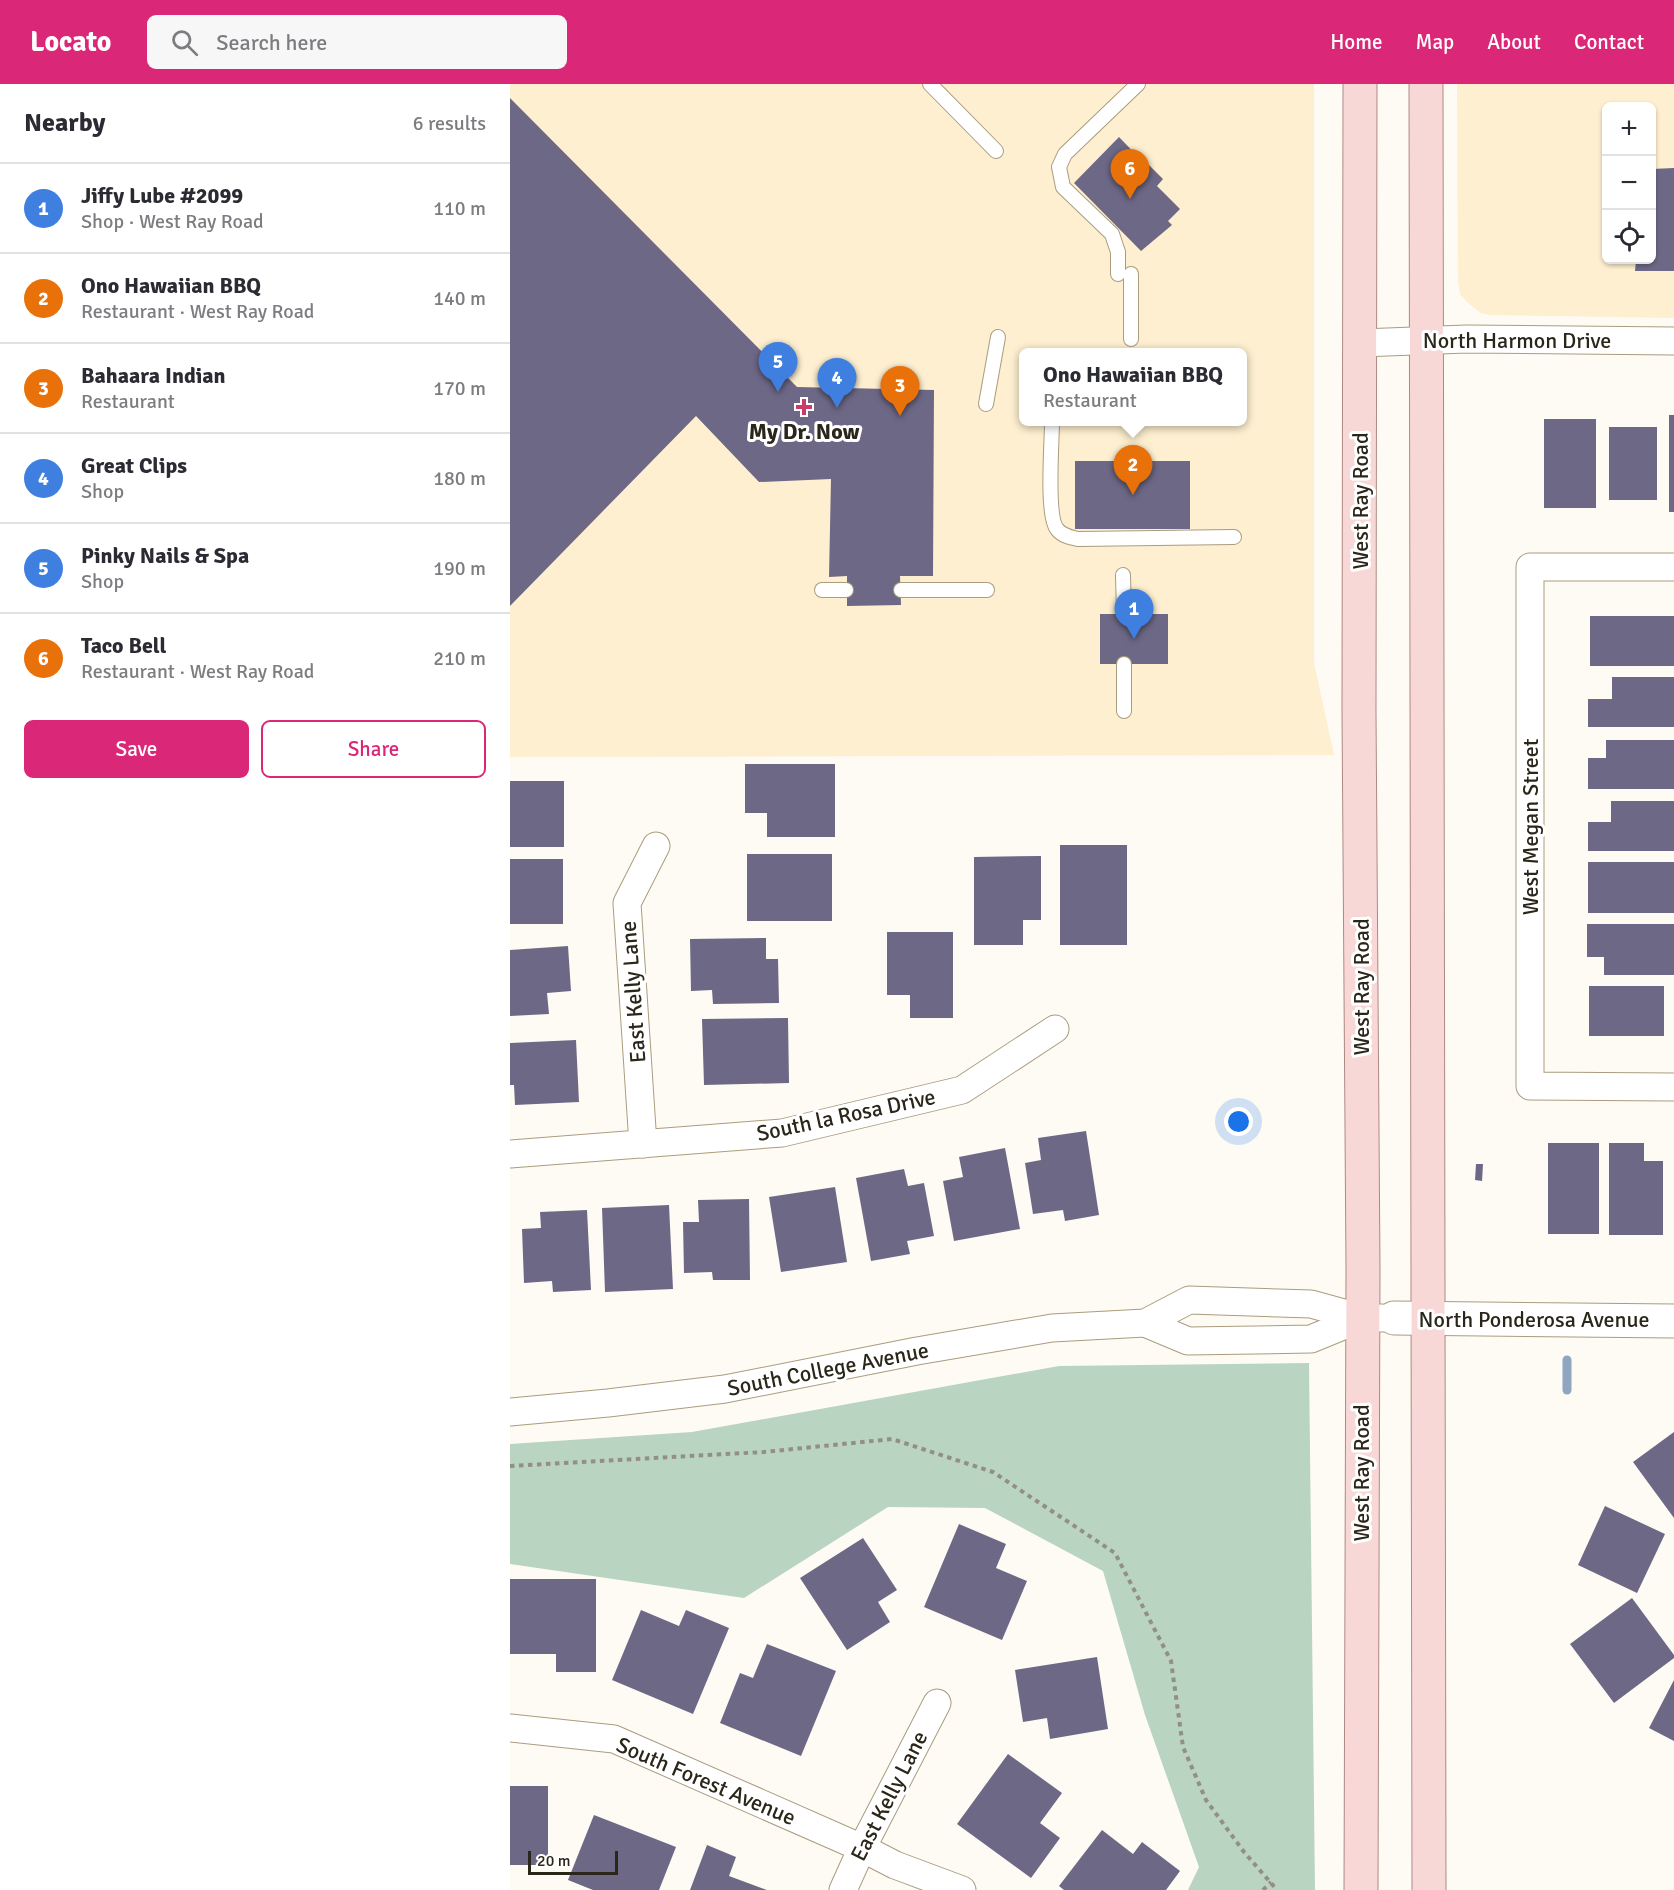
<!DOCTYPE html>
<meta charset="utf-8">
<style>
:root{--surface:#fff;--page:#f7f7f7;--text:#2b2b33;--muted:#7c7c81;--line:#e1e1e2;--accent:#db2777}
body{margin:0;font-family:Signika,sans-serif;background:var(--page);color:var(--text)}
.controls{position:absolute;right:18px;top:18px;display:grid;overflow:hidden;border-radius:9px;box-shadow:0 2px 4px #0004}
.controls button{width:54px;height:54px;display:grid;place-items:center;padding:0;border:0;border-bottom:2px solid var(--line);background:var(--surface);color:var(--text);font:30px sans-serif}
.scale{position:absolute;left:18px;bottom:15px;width:90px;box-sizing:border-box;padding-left:6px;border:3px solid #2b261a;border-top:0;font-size:16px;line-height:21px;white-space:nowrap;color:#2b261a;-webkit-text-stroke:4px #fff;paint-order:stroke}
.you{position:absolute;left:729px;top:1038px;width:21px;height:21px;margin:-15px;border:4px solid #fff;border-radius:50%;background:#1a73e8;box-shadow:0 0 0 9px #1a73e833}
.badge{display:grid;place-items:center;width:39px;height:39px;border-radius:50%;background:var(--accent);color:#fff;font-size:20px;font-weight:700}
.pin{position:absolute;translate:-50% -50px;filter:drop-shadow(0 2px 3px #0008)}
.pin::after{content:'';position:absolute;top:32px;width:21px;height:18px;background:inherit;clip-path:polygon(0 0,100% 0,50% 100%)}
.popup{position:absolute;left:509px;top:264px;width:228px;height:78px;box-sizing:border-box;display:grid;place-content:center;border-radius:9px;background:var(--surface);filter:drop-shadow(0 2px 4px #0005);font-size:20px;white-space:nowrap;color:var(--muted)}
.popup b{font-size:22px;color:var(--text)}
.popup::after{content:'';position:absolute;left:50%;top:100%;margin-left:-12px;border:12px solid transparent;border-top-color:var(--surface)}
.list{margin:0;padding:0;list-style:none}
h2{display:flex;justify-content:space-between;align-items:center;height:78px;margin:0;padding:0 24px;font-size:26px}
h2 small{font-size:20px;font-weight:400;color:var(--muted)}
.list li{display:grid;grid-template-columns:39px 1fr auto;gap:18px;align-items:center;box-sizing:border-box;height:90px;padding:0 24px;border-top:2px solid var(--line)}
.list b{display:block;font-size:22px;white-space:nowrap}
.list p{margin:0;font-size:20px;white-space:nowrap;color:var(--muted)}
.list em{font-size:20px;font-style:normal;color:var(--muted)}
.actions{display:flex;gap:12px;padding:18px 24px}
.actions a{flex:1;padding:14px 0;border:2px solid var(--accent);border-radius:9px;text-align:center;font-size:21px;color:var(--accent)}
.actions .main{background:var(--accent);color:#fff}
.icon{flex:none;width:33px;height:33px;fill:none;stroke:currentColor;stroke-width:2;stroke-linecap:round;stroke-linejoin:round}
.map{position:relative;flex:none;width:1164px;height:1806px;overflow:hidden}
header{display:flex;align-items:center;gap:36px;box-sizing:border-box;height:84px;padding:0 30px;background:var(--accent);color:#fff}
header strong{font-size:28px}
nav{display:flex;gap:33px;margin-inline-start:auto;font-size:21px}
.search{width:420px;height:54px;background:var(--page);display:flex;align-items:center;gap:15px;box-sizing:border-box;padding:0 21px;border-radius:9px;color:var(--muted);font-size:22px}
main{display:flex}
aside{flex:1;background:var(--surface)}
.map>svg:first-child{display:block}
.built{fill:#fdefcf;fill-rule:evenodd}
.green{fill:#b9d4c1}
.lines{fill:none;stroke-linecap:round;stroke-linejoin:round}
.stream{stroke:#90a5c0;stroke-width:9}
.building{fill:#6d6886}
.lane-casing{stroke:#aa9c7e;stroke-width:16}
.street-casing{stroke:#aa9c7e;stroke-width:29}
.secondary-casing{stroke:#aa9c7e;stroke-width:35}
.primary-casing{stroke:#ae8984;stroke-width:35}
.path{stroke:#938f86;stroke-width:4;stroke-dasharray:4.5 4.5;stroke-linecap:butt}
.lane{stroke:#fff;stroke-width:14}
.street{stroke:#fff;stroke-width:27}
.secondary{stroke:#fff;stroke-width:33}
.primary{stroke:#f8d8d7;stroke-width:33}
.poi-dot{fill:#ca3c67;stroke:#fff;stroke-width:2}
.labels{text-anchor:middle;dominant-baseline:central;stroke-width:6;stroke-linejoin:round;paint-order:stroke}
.street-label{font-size:22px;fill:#2b261a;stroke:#fff}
.poi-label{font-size:22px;font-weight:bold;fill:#2b261a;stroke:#fff}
</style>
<header>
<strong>Locato</strong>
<div class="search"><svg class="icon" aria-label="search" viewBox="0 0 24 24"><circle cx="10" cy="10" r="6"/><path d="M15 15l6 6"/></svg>Search here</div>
<nav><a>Home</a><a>Map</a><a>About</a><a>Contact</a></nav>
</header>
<main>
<aside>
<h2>Nearby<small>6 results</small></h2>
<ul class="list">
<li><span class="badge" style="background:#3f7fe0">1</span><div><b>Jiffy Lube #2099</b><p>Shop · West Ray Road</p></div><em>110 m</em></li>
<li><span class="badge" style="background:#e8710a">2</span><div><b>Ono Hawaiian BBQ</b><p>Restaurant · West Ray Road</p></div><em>140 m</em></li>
<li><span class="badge" style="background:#e8710a">3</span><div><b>Bahaara Indian</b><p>Restaurant</p></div><em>170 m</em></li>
<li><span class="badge" style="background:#3f7fe0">4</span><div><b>Great Clips</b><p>Shop</p></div><em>180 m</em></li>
<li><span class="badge" style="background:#3f7fe0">5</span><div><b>Pinky Nails &amp; Spa</b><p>Shop</p></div><em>190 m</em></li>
<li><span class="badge" style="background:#e8710a">6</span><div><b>Taco Bell</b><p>Restaurant · West Ray Road</p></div><em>210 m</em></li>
</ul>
<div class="actions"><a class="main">Save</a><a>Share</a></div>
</aside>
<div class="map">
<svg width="1164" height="1806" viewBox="0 0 1164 1806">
<rect width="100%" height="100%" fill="#fefbf4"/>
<!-- built -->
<g class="built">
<path d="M0,0H804V579L824,671L0,673ZM514,268H732V338H514Z"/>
<path d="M947,0H1164V234L980,231L971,229L958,219L950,210L948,197ZM1096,22H1142V176H1096Z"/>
</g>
<!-- green -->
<path class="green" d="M799,1279L805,1806H678L689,1783L635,1631L593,1487L475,1424L378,1423L234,1514L0,1480V1360L182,1348L549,1282Z"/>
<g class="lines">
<!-- stream -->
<path class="stream" d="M1057,1276V1306"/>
</g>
<!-- building -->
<g class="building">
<path d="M0,14L287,303L424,306L423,492H390L391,521L337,522V492L319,493L321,395L249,398L186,332L0,522Z"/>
<path d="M609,53L637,82L639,81L653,95L647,102L670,125L658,137L662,141L631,167L564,99Z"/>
<path d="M1164,84V187H1125L1126,176H1142V85Z"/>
<rect x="1159" y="331" width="5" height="97"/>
<rect x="1034" y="335" width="52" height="89"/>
<rect x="1099" y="343" width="48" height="73"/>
<rect x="565" y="377" width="115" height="68"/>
<rect x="590" y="530" width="68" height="50"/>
<rect x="1080" y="532" width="84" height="50"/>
<path d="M1102,593H1164V643H1078V615H1102Z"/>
<path d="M1096,656H1164V705H1078V674H1096Z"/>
<path d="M235,680H325V753H257V729H235Z"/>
<rect x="0" y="697" width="54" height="66"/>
<path d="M1101,717H1164V767H1078V738H1101Z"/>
<rect x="550" y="761" width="67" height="100"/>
<rect x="237" y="770" width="85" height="67"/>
<path d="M531,772V836H513V861H464V773Z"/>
<rect x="0" y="775" width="53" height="65"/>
<rect x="1078" y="778" width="86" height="51"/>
<path d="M1077,840H1164V891H1094V873H1077Z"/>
<path d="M377,848H443V934H400V911H377Z"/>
<path d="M256,854V875H268L269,919L203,920L202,906L181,907L180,855Z"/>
<path d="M58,862L61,907L37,909L39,930L0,932V866Z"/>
<rect x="1079" y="902" width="75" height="50"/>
<path d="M278,934L279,999L194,1001L192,935Z"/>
<path d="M66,956L69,1018L5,1021L4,1001H0V959Z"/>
<path d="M576,1047L589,1131L555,1137L553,1126L523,1130L515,1079L531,1076L528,1054Z"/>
<rect x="1038" y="1059" width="51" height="91"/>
<path d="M1099,1059H1134V1077H1153V1151H1099Z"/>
<path d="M495,1064L510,1145L444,1157L433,1097L453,1093L449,1073Z"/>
<path d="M966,1080H973L972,1097L965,1096Z"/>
<path d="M394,1085L398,1102L414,1099L424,1152L397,1157L400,1170L361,1177L346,1094Z"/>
<path d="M325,1103L337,1178L271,1188L259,1113Z"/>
<path d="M239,1115L240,1196H203L202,1188L174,1189L173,1138H189L188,1116Z"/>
<path d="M159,1121L163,1205L95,1208L92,1124Z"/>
<path d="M77,1126L81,1206L43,1208L42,1197L14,1199L12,1145L31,1144L30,1128Z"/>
<path d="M1164,1348V1434L1123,1378Z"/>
<path d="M1095,1422L1155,1450L1127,1509L1068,1481Z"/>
<path d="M449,1440L496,1460L486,1484L517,1497L492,1556L414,1523Z"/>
<path d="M353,1454L387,1506L368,1518L380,1538L337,1566L290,1494Z"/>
<path d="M0,1495H86V1588H46V1570H0Z"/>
<path d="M1122,1514L1164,1571V1574L1104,1619L1060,1560Z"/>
<path d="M131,1526L169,1542L176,1526L219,1544L183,1630L102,1596Z"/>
<path d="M257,1560L326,1587L291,1672L210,1639L230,1589L243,1594Z"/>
<path d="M587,1573L598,1645L540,1655L537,1634L513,1638L505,1586Z"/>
<path d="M1164,1596V1657L1139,1644Z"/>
<path d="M498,1670L552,1709L530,1739L550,1754L521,1794L447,1740Z"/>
<rect x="0" y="1702" width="38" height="79"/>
<path d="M84,1731L166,1763L149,1806H83L58,1796Z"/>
<path d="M592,1746L623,1770L632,1758L670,1787L656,1806H554L549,1802Z"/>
<path d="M197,1761L226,1773L219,1792L257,1806H180Z"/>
</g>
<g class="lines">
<defs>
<g id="lane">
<path d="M420,0L486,67"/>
<path d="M608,190V168L602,150L553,103L549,83L555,70L628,0"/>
<path d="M621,190V255"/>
<path d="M476,320L488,253"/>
<path d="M542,338C542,358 536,432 547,445C552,452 560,453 568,455L724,453"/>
<path d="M613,491L614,530"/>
<path d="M312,506H336"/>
<path d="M391,506H477"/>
<path d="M614,580V627"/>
</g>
<g id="street">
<path d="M851,259L956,255L1164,257"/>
<path d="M1164,483H1020V1002L1164,1003"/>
<path d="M133,1060L117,819L146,762"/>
<path d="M0,1070L272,1049L452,1006L545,945"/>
<path d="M635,1239L678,1257L801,1255L852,1234"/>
<path d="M0,1328L98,1319L215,1305L407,1267L542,1244L635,1239L679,1216L801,1220L852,1234H872"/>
<path d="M0,1644L104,1655L352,1764L385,1781L452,1806"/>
<path d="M333,1806L352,1764L427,1619"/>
</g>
<path id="secondary" d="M884,1234L1164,1237"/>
<g id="primary">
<path d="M850,0L849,627L853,1184L851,1806"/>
<path d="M916,0L919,1806"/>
</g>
</defs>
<!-- lane casing -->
<use href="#lane" class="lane-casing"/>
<!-- street casing -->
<use href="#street" class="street-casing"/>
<!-- secondary casing -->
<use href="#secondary" class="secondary-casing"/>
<!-- primary casing -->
<use href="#primary" class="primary-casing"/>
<!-- path -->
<g class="path">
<path d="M0,1382L254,1368L382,1355L483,1388L605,1469L661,1577L673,1663L696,1716L734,1768L767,1806"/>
<path d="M753,1806L761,1798"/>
</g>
<!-- lane -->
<use href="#lane" class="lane"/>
<!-- street -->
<use href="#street" class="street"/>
<!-- secondary -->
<use href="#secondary" class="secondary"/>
<!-- primary -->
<use href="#primary" class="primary"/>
</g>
<!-- markers -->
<path class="poi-dot" d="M291 314h6v6h6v6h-6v6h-6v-6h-6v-6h6z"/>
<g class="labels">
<!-- street labels -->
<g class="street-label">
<text x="1007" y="256">North Harmon Drive</text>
<text transform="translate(850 417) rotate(-90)">West Ray Road</text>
<text transform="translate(1020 743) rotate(-90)">West Megan Street</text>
<text transform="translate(851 903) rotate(-90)">West Ray Road</text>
<text transform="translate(123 908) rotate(-94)">East Kelly Lane</text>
<text transform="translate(336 1031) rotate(-12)">South la Rosa Drive</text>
<text x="1024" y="1235">North Ponderosa Avenue</text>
<text transform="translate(318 1285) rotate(-11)">South College Avenue</text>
<text transform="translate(851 1389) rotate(-90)">West Ray Road</text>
<text transform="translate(196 1697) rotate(23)">South Forest Avenue</text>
<text transform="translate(379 1712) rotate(-63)">East Kelly Lane</text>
</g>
<!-- poi labels -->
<g class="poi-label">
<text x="294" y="347">My Dr. Now</text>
</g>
</g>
</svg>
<div class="controls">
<button>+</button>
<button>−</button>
<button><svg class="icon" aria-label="locate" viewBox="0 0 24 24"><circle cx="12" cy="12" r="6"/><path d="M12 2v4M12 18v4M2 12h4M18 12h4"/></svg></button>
</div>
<div class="scale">20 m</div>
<div class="you"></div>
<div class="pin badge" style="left:624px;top:555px;background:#3f7fe0">1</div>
<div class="pin badge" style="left:623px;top:411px;background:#e8710a">2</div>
<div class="popup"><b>Ono Hawaiian BBQ</b>Restaurant</div>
<div class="pin badge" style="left:390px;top:332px;background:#e8710a">3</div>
<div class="pin badge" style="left:327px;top:324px;background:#3f7fe0">4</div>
<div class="pin badge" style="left:268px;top:308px;background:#3f7fe0">5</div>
<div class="pin badge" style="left:620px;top:115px;background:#e8710a">6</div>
</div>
</main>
